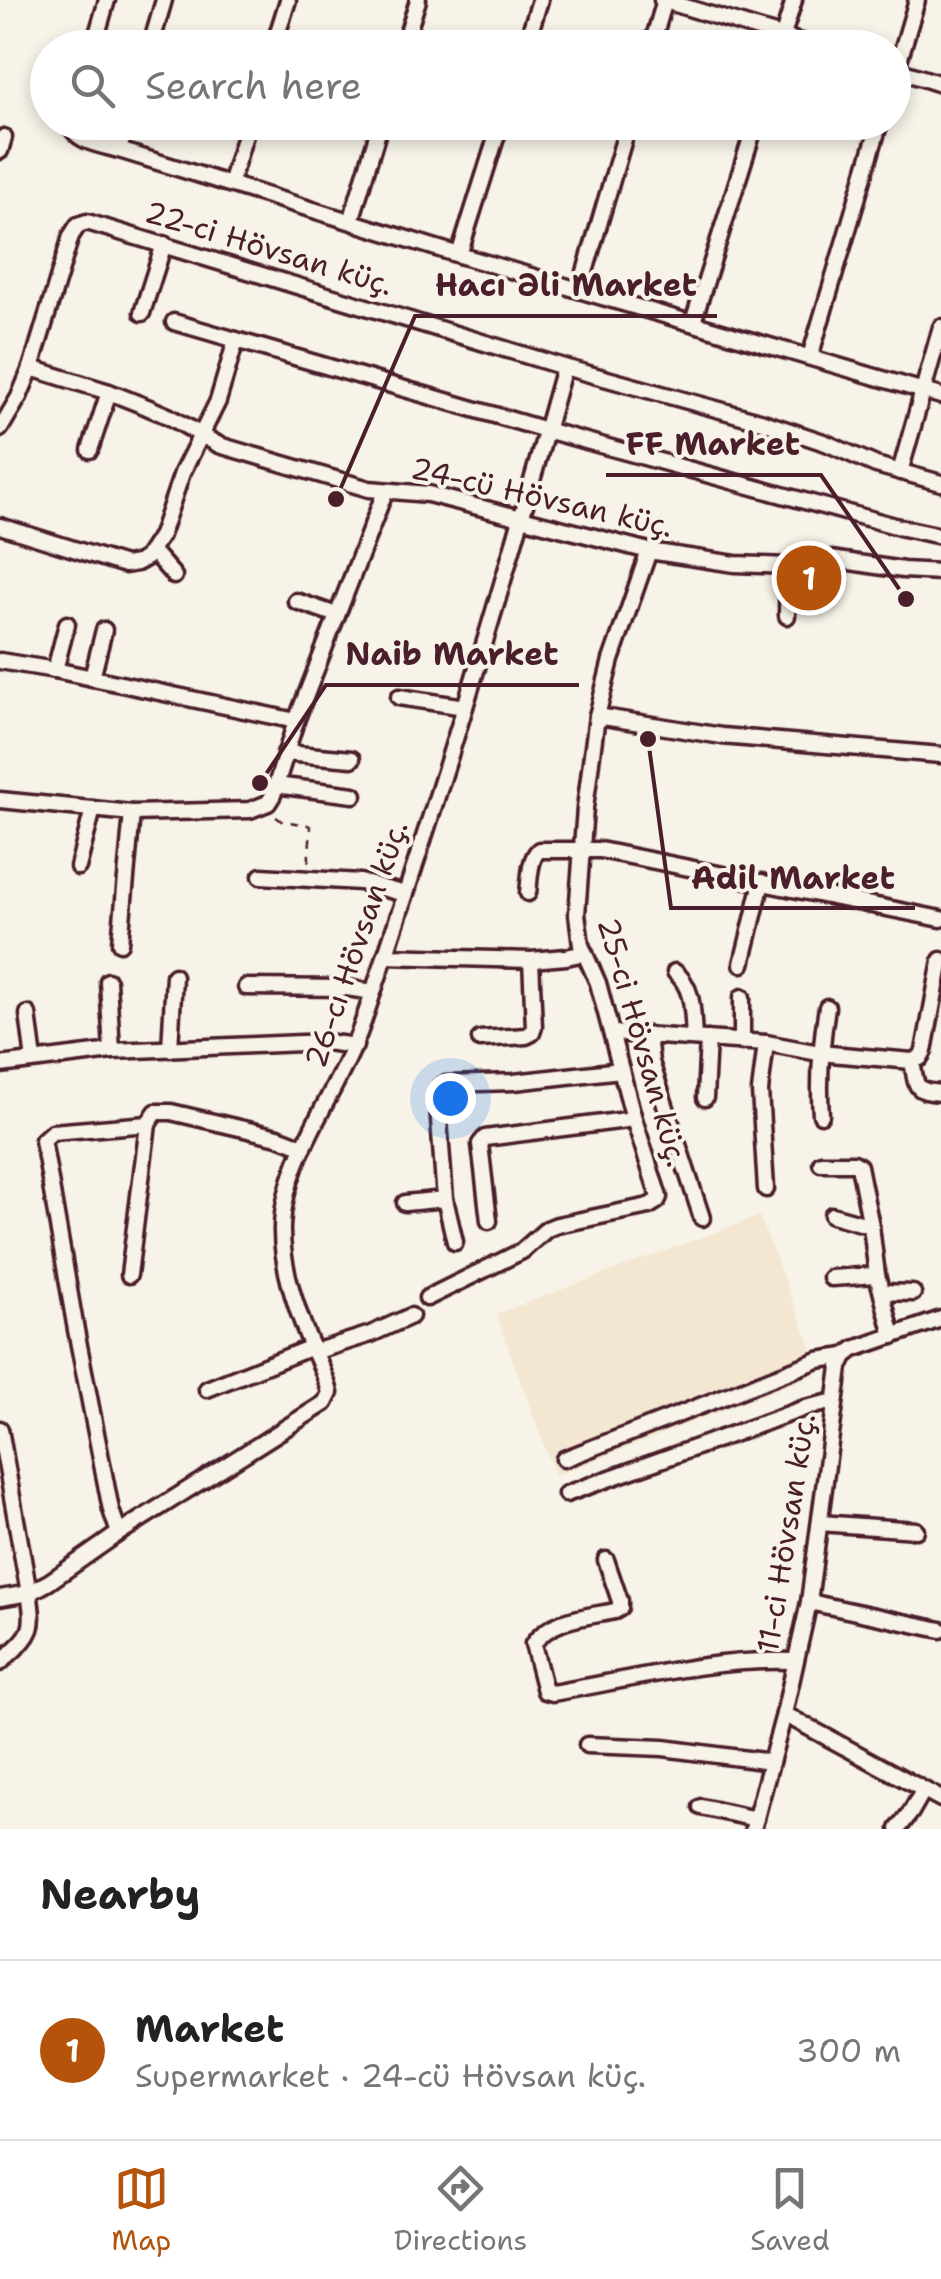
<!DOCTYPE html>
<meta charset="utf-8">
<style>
:root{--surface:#fff;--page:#f6f6f6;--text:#222;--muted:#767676;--line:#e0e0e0;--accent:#b45309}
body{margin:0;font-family:"Shantell Sans",sans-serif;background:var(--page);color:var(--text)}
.you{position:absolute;left:450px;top:1098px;width:35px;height:35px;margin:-25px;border:8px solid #fff;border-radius:50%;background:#1a73e8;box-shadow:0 0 0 15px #1a73e833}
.badge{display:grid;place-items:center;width:65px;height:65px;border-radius:50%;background:var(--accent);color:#fff;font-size:32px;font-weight:700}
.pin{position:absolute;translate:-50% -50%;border:5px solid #fff;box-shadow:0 2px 10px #0006}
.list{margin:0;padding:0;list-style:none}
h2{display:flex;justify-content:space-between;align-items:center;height:130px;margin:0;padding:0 40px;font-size:42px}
h2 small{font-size:32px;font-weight:400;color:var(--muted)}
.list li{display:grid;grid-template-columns:65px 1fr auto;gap:30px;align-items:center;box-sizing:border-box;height:180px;padding:0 40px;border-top:2px solid var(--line)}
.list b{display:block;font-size:38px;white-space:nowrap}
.list p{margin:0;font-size:32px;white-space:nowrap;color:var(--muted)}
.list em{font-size:32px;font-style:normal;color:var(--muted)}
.icon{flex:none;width:55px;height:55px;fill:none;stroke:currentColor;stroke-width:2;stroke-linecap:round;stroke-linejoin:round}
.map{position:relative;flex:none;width:941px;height:1829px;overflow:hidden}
.search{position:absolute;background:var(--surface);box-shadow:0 5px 15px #0003;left:30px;right:30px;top:30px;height:110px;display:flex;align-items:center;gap:25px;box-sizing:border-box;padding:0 35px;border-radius:55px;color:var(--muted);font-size:38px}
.sheet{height:310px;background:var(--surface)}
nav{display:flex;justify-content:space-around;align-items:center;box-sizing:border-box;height:140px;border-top:2px solid var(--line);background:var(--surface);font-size:28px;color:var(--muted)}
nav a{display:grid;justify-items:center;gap:5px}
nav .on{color:var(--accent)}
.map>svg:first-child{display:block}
.built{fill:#f4e7d2}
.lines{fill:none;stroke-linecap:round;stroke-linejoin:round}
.minor-casing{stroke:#4a1f2b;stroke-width:21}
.path{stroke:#4a1f2b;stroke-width:2.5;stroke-dasharray:8 8;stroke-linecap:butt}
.minor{stroke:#f7f3e8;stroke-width:14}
.labels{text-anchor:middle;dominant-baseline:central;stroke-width:8;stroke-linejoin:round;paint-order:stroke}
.street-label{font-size:30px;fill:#4a1f2b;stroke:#f7f3e8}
.leader{fill:none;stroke:#4a1f2b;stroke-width:4}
.callout-dot{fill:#4a1f2b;stroke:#f7f3e8;stroke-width:4}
.callout-label{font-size:32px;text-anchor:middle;font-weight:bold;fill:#4a1f2b;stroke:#f7f3e8;stroke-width:8;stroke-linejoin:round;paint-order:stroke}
</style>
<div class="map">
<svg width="941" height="1829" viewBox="0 0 941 1829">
<rect width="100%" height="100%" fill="#f7f3e8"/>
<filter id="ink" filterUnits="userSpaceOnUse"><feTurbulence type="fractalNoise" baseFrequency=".01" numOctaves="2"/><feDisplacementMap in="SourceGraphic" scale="20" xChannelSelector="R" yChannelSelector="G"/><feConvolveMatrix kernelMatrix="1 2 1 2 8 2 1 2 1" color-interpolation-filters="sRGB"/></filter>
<g filter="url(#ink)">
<!-- built -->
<path class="built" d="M759,1216L821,1372L555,1476L496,1314Z"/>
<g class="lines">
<defs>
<g id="minor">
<path d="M662,0L821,48"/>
<path d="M93,48L107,0"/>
<path d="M150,48L164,0"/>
<path d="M273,48L288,0"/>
<path d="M403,48L418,0"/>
<path d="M525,48L540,0"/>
<path d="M651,48L665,0"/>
<path d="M779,48L794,0"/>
<path d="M894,69L941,84"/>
<path d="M894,78L917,0"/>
<path d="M70,122C73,142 102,145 119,150L459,255L941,396"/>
<path d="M119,150L127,122"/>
<path d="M0,151L4,137"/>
<path d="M230,184L249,122"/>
<path d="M351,221L381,122"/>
<path d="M459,255L501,122"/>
<path d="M580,289L629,122"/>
<path d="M142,313L164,244"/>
<path d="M174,322L546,430L899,527L941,536"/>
<path d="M693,322L756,122"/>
<path d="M810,357L880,122"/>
<path d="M31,368L109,392L147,407L168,416L219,445L369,489L428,494L649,551L735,564L788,566L809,561L831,559L903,570L941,572"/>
<path d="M0,429L19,397L31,368L71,236L78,225L87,222L564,367L760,421L826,443L876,465L941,483"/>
<path d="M90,450L109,392"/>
<path d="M900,472L941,327"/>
<path d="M0,526L125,565L137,563L146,558L161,535L182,473L218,401L236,340"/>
<path d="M152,551L174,576"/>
<path d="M296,601L337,615"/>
<path d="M787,616L788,566"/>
<path d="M0,661L55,670L296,721"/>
<path d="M55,670L67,624"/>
<path d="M92,678L104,630"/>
<path d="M399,697L465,707"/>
<path d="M597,716L722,736L941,755"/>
<path d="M285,753L352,759"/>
<path d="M275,785L354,795"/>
<path d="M0,800L132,813L250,810L268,803L273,795L296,721L385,492"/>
<path d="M78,867L93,809"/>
<path d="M261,876L360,882L405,894"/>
<path d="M528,893C530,879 529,859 539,850H600L941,919"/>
<path d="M120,943L132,813"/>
<path d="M385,956L531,960L566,957L585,953"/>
<path d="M742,964L762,882"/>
<path d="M675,972C695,989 692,1014 694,1038"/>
<path d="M108,981L112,1051"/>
<path d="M246,987L347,988L373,992"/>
<path d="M28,1014L34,1060"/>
<path d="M613,1033L766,1043L819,1053L912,1061L920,1058L924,1051L941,960"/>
<path d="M648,1035L651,1062L702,1218"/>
<path d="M480,1039L526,1036L532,1033L534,1027L531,960"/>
<path d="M742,1042V997"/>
<path d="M170,1049L174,976"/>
<path d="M912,1061C917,1087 913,1091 941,1093"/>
<path d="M0,1065L112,1051L326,1042L355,1046"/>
<path d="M705,1098L708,1039"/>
<path d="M821,1115C818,1077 821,1044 827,1007"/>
<path d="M821,1163H854L859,1166L871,1226L877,1275L893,1336"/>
<path d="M766,1189L760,1091L766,1043"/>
<path d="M405,1203L445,1199"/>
<path d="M832,1215L871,1226"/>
<path d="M489,1221L480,1144L485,1138L634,1119"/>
<path d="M455,1242L445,1199L437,1093L440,1087L445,1084L514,1082L621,1070"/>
<path d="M129,1275L148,1124L156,1112H171L278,1137L304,1147"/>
<path d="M831,1278L877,1275"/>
<path d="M882,1292L913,1293"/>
<path d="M427,1298L522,1251L547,1229L557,1225L649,1206L657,1201L659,1197L634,1119L598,983L581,945L577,914L585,808L597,716L611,660L649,551"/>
<path d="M314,1352L371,1334L411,1316"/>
<path d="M207,1389L312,1347"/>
<path d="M0,1429L29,1593L0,1598"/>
<path d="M564,1459L818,1360L845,1356"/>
<path d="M566,1494L805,1408L835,1401"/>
<path d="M820,1523L916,1530"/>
<path d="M119,1533L111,1510L76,1330L43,1140L52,1132L148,1124"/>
<path d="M606,1560L620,1601V1608L615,1611C587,1617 551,1618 533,1644L545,1691L552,1693C632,1679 713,1658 794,1661"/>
<path d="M809,1602L941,1630"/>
<path d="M0,1663C29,1635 37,1635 29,1593L49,1582L119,1533L325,1403L330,1393C325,1371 313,1351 305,1330C293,1299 281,1261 282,1227C284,1157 339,1092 362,1025C436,808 503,588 564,367"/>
<path d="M784,1714L941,1799"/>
<path d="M587,1745L663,1748L771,1762"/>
<path d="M701,1807L756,1819"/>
<path d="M753,1829L784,1714L809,1602L840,1367L845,1356L854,1349L941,1319"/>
<path d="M898,1829L911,1812L923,1791"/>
</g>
</defs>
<!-- minor casing -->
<use href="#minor" class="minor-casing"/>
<!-- path -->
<path class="path" d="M276,817L282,821L308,825L311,827L308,867"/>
<!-- minor -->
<use href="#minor" class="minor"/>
</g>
</g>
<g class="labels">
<!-- street labels -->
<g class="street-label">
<text transform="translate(269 248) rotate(17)">22-ci Hövsan küç.</text>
<text transform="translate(542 497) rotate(13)">24-cü Hövsan küç.</text>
<text transform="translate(356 944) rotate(-71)">26-cı Hövsan küç.</text>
<text transform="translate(643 1042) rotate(74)">25-ci Hövsan küç.</text>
<text transform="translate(786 1533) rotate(-81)">11-ci Hövsan küç.</text>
</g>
</g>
<!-- callouts -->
<path class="leader" d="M336 499L415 316H717M906 599L821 475H606M260 783L326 685H579M648 739L671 908H915"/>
<g class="callout-dot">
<circle cx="336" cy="499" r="10"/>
<circle cx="906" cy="599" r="10"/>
<circle cx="260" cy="783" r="10"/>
<circle cx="648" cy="739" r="10"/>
</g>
<g class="callout-label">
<text x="566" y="296">Hacı Əli Market</text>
<text x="713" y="455">FF Market</text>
<text x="452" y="665">Naib Market</text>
<text x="793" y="889">Adil Market</text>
</g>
</svg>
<div class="you"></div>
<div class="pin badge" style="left:809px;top:578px">1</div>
<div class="search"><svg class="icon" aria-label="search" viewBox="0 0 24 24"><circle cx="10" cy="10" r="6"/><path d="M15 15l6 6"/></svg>Search here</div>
</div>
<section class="sheet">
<h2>Nearby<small></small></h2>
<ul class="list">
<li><span class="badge">1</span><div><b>Market</b><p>Supermarket · 24-cü Hövsan küç.</p></div><em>300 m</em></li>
</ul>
</section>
<nav>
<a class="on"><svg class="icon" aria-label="map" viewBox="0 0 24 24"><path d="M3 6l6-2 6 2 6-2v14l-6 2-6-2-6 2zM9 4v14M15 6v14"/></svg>Map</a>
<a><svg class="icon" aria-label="directions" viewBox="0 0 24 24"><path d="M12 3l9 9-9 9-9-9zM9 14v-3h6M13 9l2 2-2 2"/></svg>Directions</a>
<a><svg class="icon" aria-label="saved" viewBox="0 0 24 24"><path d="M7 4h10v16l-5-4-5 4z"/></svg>Saved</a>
</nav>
